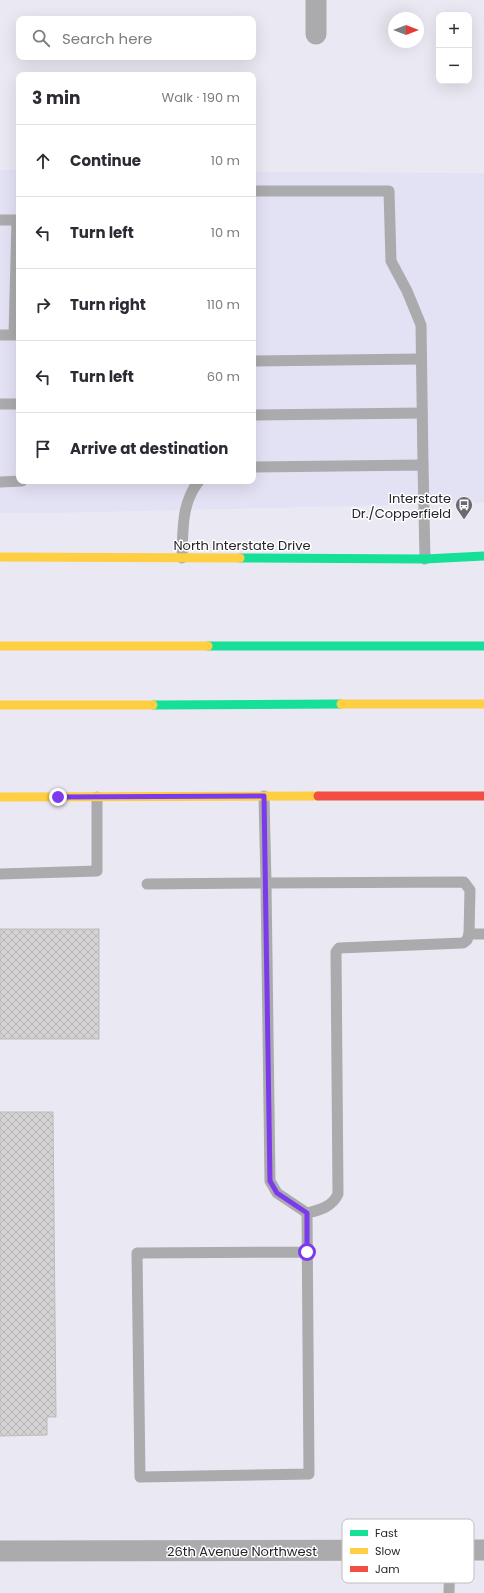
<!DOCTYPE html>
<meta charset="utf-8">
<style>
:root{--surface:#fff;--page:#f7f7f7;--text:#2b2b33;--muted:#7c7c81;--line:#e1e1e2}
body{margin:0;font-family:Poppins,sans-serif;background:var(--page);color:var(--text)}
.controls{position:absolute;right:12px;top:12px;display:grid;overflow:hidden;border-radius:8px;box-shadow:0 4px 16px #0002}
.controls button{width:36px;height:36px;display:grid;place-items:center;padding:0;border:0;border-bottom:1px solid var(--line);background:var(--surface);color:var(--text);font:20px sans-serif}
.compass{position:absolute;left:388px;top:12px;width:36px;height:36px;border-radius:50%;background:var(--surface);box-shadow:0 4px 16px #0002;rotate:90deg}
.stop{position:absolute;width:12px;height:12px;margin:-9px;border:3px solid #7c3aed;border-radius:50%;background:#fff}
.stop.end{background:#7c3aed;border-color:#fff;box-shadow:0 1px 4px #0008}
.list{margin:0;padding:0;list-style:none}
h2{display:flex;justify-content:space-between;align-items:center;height:52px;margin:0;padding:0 16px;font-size:17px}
h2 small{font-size:13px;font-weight:400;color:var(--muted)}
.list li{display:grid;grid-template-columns:26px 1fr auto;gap:12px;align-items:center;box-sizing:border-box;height:72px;padding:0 16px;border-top:1px solid var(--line)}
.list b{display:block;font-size:15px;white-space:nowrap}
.list em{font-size:13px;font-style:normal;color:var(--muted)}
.icon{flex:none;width:22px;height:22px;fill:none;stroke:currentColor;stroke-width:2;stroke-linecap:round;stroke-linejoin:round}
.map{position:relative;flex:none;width:484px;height:1593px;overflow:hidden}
.search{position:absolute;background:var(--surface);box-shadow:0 4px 16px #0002;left:16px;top:16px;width:240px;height:44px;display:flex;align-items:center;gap:10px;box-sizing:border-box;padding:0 14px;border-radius:8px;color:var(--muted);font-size:15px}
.panel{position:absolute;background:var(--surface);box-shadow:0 4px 16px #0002;left:16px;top:72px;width:240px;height:412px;border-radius:8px}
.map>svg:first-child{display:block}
.built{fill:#e3e1f4}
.building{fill:url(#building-cross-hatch);stroke:#bdbbbd}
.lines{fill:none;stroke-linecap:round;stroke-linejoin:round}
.lane{stroke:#abaaac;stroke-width:11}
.street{stroke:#abaaac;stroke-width:21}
.fast{stroke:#16e098;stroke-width:9}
.slow{stroke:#ffcf43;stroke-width:9}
.jam{stroke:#f24e42;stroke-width:9}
.route{stroke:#7c3aed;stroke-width:5}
.labels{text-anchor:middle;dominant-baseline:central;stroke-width:3;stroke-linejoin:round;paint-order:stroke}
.poi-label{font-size:13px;fill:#25242b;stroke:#fff;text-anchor:end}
.street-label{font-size:13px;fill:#25242b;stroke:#fff}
.key{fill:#fff;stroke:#bebdbf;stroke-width:1}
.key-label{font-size:11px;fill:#25242b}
</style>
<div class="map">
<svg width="484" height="1593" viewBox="0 0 484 1593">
<defs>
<pattern id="building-cross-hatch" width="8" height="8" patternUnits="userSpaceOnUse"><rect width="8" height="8" fill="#d5d2d3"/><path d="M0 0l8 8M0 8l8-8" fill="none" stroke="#b7b4b5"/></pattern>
</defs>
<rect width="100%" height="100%" fill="#eae9f3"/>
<!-- built -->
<path class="built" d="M0,170H19V481H253V172L484,173V503L53,513H0Z"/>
<!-- building -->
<g class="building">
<rect x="0" y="929" width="99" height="110"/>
<path d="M0,1112H53L56,1417H47V1435L0,1436Z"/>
</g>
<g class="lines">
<!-- lane -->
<g class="lane">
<path d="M253,191H389L391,261L407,291L421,325L423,465"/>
<path d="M0,220H17L14,335H0"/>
<path d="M253,361L421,359"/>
<path d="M0,404H19"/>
<path d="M253,415L422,413"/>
<path d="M253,467L423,465L425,559"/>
<path d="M0,482L22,481"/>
<path d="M182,558C183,531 181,503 199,481"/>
<path d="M264,796L266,883L464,882L470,890L469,934L467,940L463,943L339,948L336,952L338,1194C332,1207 320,1210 307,1213L309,1474L140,1477L137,1253L307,1252"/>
<path d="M0,874L97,871V797"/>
<path d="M147,884L266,883L270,1181L277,1193L307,1213"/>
<path d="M469,934H484"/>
<path d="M449,1593L450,1550"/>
</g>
<!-- street -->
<g class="street">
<path d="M316,0V34"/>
<path d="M0,1551L484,1550"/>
</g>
<!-- fast -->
<g class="fast">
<path d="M240,558L425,559L484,556"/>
<path d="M208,646H484"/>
<path d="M153,705L341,704"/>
</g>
<!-- slow -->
<g class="slow">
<path d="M0,557L240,558"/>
<path d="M0,646H208"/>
<path d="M341,704H484"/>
<path d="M0,705H153"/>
<path d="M0,797L318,796"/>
</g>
<!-- jam -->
<path class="jam" d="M318,796H484"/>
</g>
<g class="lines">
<!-- route -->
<path class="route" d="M58,797L264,796L270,1181L277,1193L307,1213V1252"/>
</g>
<!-- icons -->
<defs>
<symbol id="bus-pin" viewBox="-11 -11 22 30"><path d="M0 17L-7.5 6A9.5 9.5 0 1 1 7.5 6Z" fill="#6a6971" stroke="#fff"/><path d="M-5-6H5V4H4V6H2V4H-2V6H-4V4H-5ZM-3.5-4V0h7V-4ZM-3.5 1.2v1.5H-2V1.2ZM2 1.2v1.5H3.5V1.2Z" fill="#fff"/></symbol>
</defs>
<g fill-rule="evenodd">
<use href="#bus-pin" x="454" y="495" width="20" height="27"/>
</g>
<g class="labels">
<!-- poi labels -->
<g class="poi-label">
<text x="451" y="498">Interstate<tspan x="451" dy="15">Dr./Copperfield</tspan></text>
</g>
<!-- street labels -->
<g class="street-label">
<text x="242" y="545">North Interstate Drive</text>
<text x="242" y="1551">26th Avenue Northwest</text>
</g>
</g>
<!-- legend -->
<rect x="342" y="1519" width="132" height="64" rx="6" class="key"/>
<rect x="350" y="1530" width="18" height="6" fill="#16e098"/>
<rect x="350" y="1548" width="18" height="6" fill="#ffcf43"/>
<rect x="350" y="1566" width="18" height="6" fill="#f24e42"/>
<g class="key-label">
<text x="375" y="1537">Fast</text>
<text x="375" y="1555">Slow</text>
<text x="375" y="1573">Jam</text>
</g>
</svg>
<div class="controls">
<button>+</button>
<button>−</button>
</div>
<svg class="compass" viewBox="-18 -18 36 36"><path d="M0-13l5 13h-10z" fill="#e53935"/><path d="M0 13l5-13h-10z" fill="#7c7c81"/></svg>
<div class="stop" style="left:307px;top:1252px"></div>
<div class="stop end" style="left:58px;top:797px"></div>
<div class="search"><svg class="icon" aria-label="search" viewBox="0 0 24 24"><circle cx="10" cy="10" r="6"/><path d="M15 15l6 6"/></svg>Search here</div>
<section class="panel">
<h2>3 min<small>Walk · 190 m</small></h2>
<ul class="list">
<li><svg class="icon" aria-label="ahead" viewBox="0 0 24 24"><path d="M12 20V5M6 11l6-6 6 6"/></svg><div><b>Continue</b></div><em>10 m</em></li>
<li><svg class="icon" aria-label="left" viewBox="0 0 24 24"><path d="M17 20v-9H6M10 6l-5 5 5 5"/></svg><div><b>Turn left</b></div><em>10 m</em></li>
<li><svg class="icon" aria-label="right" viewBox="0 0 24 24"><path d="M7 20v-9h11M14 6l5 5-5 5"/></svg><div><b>Turn right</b></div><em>110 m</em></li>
<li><svg class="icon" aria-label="left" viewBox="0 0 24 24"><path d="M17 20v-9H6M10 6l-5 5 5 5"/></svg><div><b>Turn left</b></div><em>60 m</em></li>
<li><svg class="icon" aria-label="arrive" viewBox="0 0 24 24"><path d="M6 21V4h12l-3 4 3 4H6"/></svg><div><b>Arrive at destination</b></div></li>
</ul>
</section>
</div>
